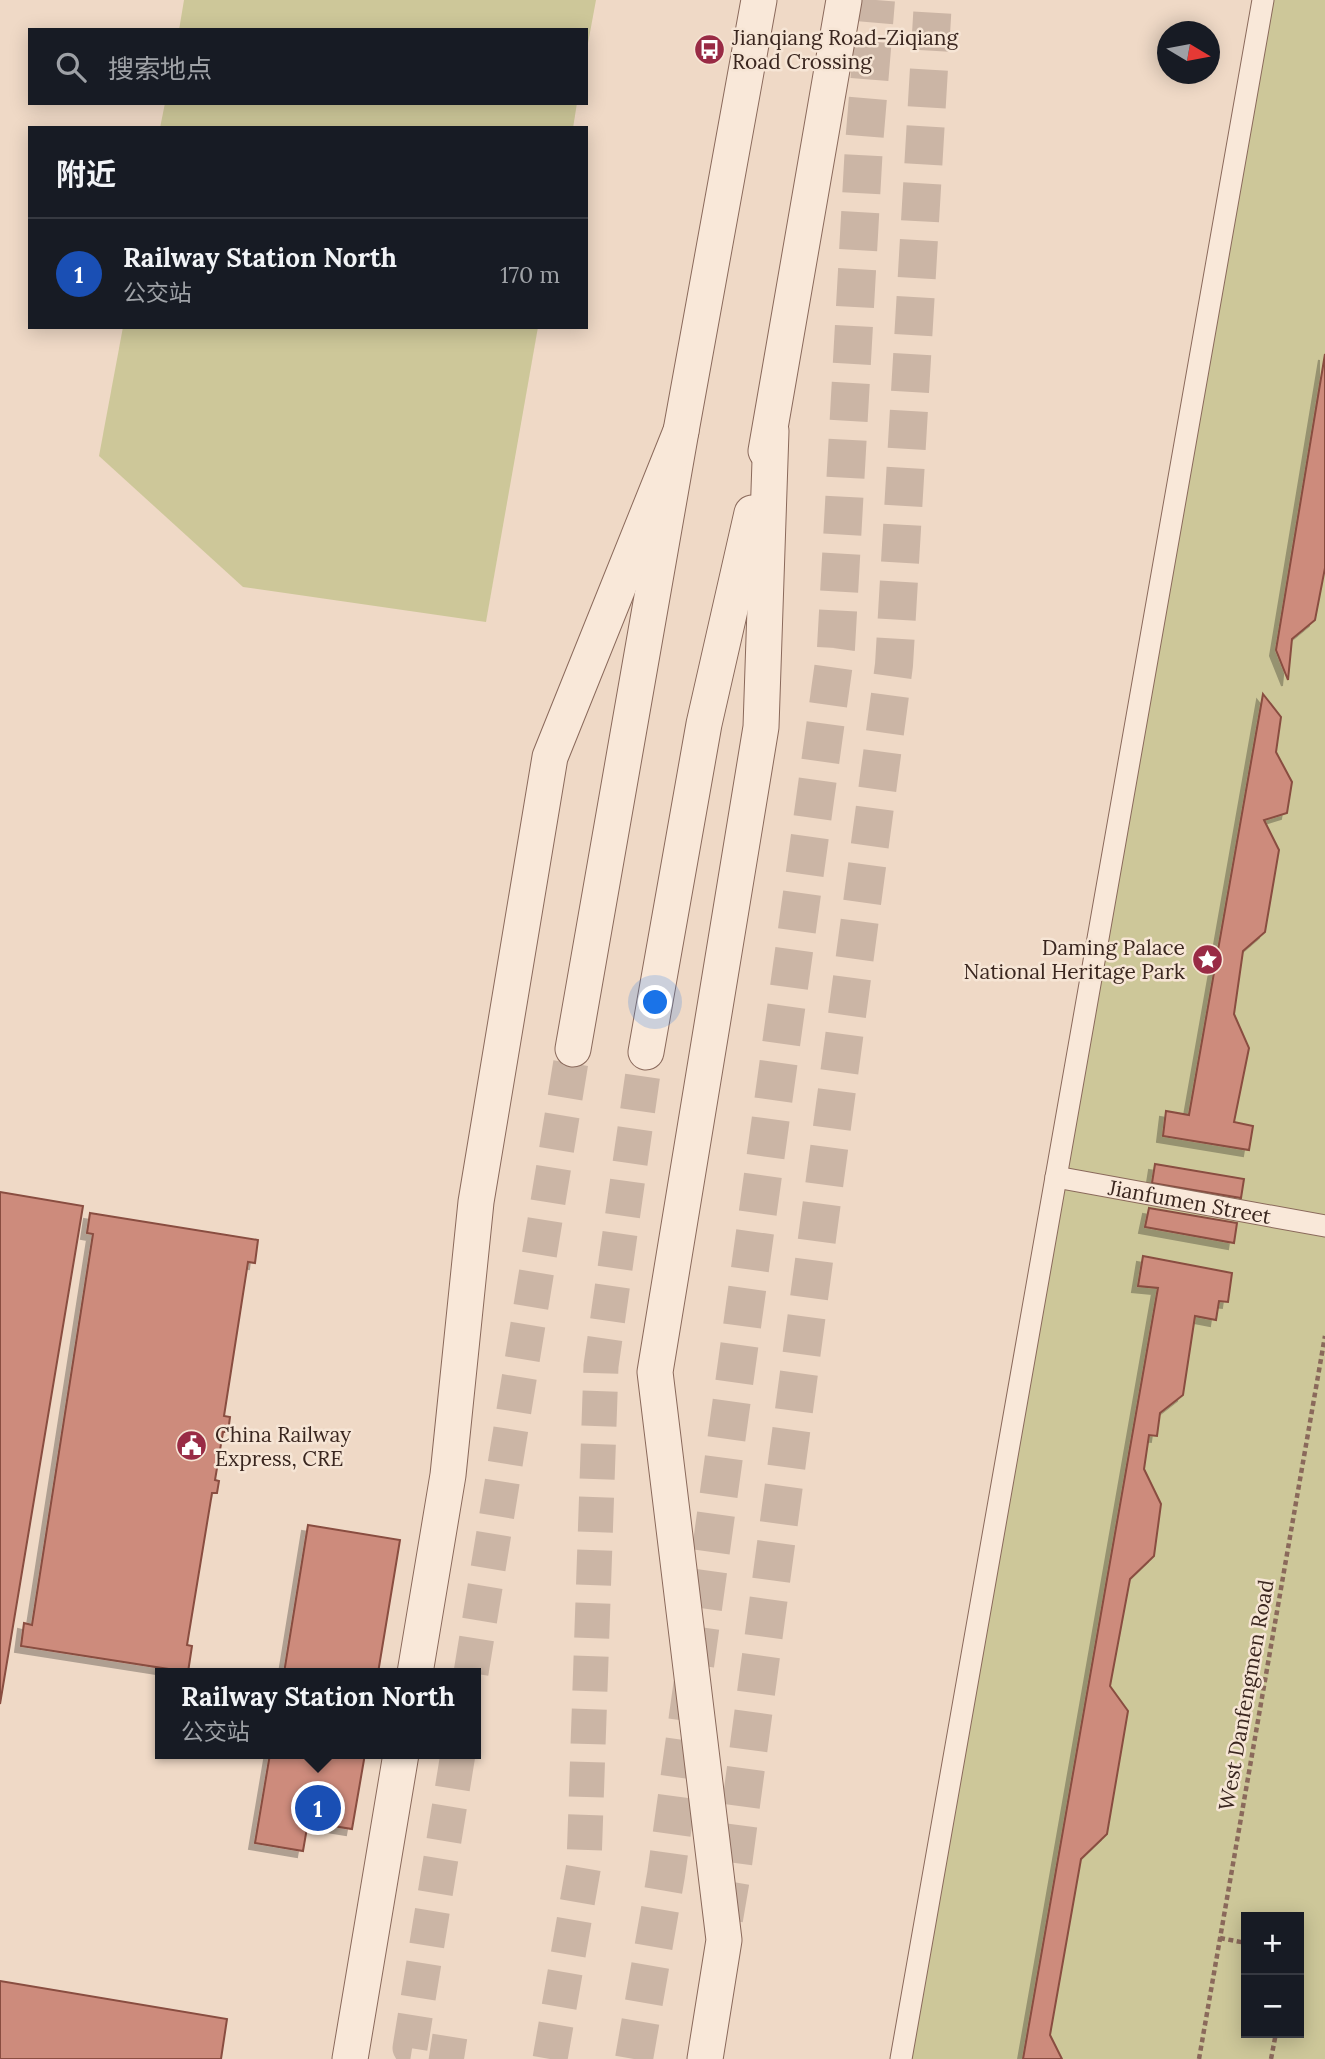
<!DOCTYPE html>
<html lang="zh">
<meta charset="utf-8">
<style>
:root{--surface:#171b24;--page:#20242c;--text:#f1f3f6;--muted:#9ea1a6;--line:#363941;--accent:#b45309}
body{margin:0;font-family:Lora,"Noto Sans SC",serif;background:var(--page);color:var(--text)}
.controls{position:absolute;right:21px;bottom:21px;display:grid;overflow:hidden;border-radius:0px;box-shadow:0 4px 18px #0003}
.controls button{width:63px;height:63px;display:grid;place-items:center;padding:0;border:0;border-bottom:2px solid var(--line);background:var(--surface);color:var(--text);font:35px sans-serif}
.compass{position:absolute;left:1157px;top:21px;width:63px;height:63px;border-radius:50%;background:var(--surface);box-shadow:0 4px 18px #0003;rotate:100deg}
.you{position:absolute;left:656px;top:1003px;width:24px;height:24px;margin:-18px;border:5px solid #fff;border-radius:50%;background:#1a73e8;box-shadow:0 0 0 10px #1a73e833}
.badge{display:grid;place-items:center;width:46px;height:46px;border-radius:50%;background:var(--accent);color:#fff;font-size:23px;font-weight:700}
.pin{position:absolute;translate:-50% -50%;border:4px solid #fff;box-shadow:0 2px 7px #0006}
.popup{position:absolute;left:155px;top:1668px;width:326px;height:91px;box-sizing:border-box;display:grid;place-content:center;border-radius:0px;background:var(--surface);filter:drop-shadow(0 2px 5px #0005);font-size:23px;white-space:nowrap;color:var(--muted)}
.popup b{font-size:26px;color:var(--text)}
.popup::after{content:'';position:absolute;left:50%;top:100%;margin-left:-14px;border:14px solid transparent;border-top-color:var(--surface)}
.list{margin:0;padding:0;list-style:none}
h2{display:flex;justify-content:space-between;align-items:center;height:91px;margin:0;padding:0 28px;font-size:30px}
h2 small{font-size:23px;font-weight:400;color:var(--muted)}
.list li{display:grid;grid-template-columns:46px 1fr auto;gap:21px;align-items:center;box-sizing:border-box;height:112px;padding:0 28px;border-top:2px solid var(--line)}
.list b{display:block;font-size:26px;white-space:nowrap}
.list p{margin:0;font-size:23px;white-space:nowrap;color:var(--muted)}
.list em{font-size:23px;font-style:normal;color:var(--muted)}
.icon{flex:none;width:38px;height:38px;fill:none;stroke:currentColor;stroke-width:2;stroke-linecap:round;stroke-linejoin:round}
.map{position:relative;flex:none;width:1325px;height:2059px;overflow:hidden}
.search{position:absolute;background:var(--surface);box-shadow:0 4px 18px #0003;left:28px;top:28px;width:560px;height:77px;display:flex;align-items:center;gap:18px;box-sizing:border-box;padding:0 24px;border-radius:0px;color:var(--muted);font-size:26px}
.panel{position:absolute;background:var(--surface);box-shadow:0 4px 18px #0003;left:28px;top:126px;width:560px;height:203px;border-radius:0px}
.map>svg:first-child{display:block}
.green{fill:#cdc799;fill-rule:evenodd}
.building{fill:#cd8b7b;stroke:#894d41;stroke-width:2;filter:url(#shadow)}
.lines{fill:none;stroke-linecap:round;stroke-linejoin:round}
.tertiary-tunnel{stroke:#cbb5a5;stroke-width:35;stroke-dasharray:35 18;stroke-linecap:butt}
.secondary-tunnel{stroke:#cbb5a5;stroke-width:38;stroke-dasharray:38 19;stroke-linecap:butt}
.pedestrian-casing{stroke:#8a695b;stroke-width:23}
.tertiary-casing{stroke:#8a695b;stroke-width:37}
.path{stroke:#8a695b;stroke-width:4.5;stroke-dasharray:5 3.5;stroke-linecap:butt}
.pedestrian{stroke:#f9e8d9;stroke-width:21}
.tertiary{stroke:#f9e8d9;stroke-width:35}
.labels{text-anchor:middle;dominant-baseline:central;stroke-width:5;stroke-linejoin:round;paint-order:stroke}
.poi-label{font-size:21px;fill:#3a261f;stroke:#f6e5d5;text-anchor:start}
.street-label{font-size:21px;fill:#3a261f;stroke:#f6e5d5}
</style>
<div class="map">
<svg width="1325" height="2059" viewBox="0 0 1325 2059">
<defs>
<filter id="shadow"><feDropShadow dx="-6" dy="6" stdDeviation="0" flood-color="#0004"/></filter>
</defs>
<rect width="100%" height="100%" fill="#efd9c6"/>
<!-- green -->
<g class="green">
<path d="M184,0H596L586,54V30H179Z"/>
<path d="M1262,0H1325V2059H896ZM1246,1917H1299V2033H1246Z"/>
<path d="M165,103H577L573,128H160Z"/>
<path d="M123,327H538L486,622L243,587L99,456Z"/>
</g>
<!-- building -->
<g class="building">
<path d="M1325,354V568L1315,620L1292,639L1288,680L1276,650Z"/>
<path d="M1263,694L1281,717L1276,752L1292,782L1287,813L1264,820L1279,850L1265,932L1243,951L1234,1014L1249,1048L1234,1122L1253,1126L1249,1150L1163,1136L1166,1111L1189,1115Z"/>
<path d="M1155,1164L1244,1179L1241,1198L1152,1183Z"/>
<path d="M0,1192L83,1206L0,1704Z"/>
<path d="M1149,1208L1237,1223L1234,1243L1145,1227Z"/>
<path d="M90,1213L258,1240L255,1263L248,1262L224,1416L230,1417L228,1432H223L215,1480L219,1481L217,1493H212L187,1645L192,1646L188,1672L21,1646L24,1623L32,1625L93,1234L87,1233Z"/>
<path d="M1143,1256L1232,1273L1228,1302L1219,1301L1216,1320L1195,1316L1183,1395L1160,1413L1157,1436L1149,1435L1144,1469L1161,1504L1154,1556L1130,1579L1110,1686L1128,1711L1107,1834L1081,1859L1050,2035L1062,2059H1023L1158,1288L1138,1286Z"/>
<path d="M308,1525L400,1540L378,1673H284Z"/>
<path d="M270,1754H365L352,1829L308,1822L303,1851L255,1843Z"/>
<path d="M0,1981L227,2019L221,2059H0Z"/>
</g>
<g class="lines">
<!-- tertiary-tunnel -->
<g class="tertiary-tunnel">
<path d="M471,1673L573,1049"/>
<path d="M458,1754L410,2048L481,2059"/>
<path d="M550,2059L584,1864L601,1366L646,1052"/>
</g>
<!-- secondary-tunnel -->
<g class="secondary-tunnel">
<path d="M724,1919L732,1872L894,665L933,0"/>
<path d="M634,2059L666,1875L836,648L864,145L876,0"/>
</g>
<defs>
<g id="pedestrian">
<path id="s1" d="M1056,1177L1325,1226"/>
<path d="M901,2059L1263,0"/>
</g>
<g id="tertiary">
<path d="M766,451L844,0"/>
<path d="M573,1049L681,431L759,0"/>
<path d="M646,1052L704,724L752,513"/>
<path d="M415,1673L448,1475L476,1202L550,757L681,431"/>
<path d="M350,2059L401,1754"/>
<path d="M705,2059L724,1940L655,1372L761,727L771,431"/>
</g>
</defs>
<!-- pedestrian casing -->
<use href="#pedestrian" class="pedestrian-casing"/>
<!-- tertiary casing -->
<use href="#tertiary" class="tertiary-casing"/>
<!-- path -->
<g class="path">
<path d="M1220,1938L1246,1943"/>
<path d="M1199,2059L1325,1336"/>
<path d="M1271,2059L1276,2033"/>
</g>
<!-- pedestrian -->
<use href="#pedestrian" class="pedestrian"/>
<!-- tertiary -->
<use href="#tertiary" class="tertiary"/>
</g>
<!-- icons -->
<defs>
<symbol id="bus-disc" viewBox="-11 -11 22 22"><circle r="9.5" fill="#992b45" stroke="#f6e5d5"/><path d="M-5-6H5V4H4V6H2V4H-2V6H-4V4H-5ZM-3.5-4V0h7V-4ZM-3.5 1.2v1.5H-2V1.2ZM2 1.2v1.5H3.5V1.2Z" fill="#fff"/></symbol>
<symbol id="sight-disc" viewBox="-11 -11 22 22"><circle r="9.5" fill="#992b45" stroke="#f6e5d5"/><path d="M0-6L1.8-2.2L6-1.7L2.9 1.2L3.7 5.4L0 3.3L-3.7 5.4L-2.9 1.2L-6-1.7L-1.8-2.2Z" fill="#fff"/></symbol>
<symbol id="civic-disc" viewBox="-11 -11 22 22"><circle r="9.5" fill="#992b45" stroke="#f6e5d5"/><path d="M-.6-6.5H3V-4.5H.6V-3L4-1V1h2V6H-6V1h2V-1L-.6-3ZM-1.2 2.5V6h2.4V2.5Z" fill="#fff"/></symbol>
</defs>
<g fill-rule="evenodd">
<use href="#bus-disc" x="692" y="32" width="35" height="35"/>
<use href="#sight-disc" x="1190" y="942" width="35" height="35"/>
<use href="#civic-disc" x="174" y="1428" width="35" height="35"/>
</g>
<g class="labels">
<!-- poi labels -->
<g class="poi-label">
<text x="732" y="37">Jianqiang Road-Ziqiang<tspan x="732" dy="24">Road Crossing</tspan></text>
<text x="1185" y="947" text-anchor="end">Daming Palace<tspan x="1185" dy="24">National Heritage Park</tspan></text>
<text x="215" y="1434">China Railway<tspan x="215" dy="24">Express, CRE</tspan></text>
</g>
<!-- street labels -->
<g class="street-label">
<text stroke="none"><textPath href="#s1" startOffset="136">Jianfumen Street</textPath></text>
<text transform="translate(1246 1695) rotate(-80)">West Danfengmen Road</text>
</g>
</g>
</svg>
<div class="controls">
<button>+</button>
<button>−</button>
</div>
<svg class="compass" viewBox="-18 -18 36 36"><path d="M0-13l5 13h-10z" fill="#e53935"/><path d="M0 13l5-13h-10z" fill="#9ea1a6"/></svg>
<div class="you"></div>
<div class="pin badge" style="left:318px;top:1808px;background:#1a4fb4">1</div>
<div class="popup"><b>Railway Station North</b>公交站</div>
<div class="search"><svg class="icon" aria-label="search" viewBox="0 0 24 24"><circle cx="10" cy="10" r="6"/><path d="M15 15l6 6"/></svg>搜索地点</div>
<section class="panel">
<h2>附近<small></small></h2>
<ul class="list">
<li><span class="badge" style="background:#1a4fb4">1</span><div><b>Railway Station North</b><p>公交站</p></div><em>170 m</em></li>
</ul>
</section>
</div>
